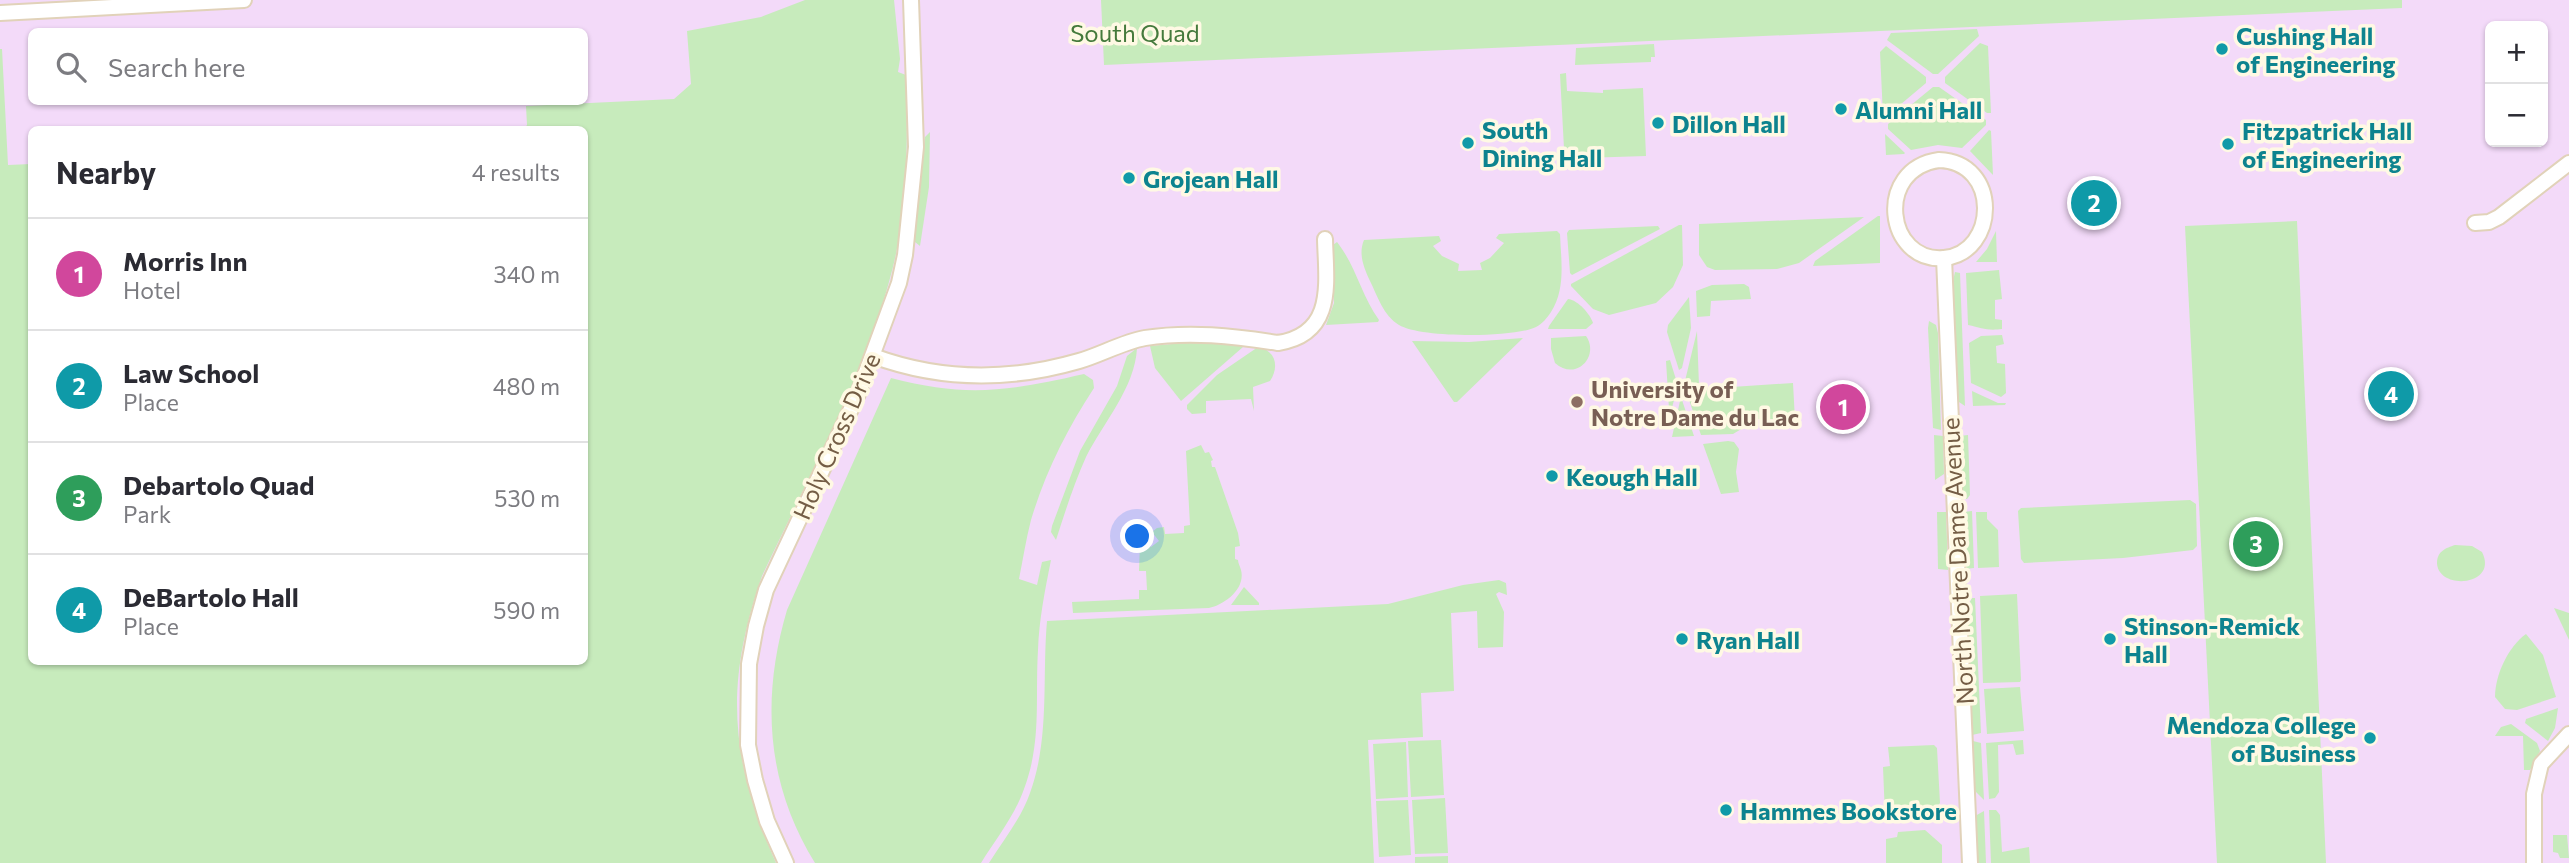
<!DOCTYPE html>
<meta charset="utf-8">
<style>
:root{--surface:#fff;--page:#f7f7f7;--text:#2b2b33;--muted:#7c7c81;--line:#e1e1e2;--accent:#ea580c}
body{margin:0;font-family:Commissioner,sans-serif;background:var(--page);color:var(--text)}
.controls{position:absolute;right:21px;top:21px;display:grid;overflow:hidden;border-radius:10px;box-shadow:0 2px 5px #0004}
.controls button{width:63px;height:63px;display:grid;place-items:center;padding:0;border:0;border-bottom:2px solid var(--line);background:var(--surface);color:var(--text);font:35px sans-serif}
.you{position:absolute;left:1138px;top:537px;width:24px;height:24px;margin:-18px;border:5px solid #fff;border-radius:50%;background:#1a73e8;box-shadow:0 0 0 10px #1a73e833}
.badge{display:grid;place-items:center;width:46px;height:46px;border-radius:50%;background:var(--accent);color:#fff;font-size:23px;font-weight:700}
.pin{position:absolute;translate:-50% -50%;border:4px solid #fff;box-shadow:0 2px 7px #0006}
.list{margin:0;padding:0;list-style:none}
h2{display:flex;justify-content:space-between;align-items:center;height:91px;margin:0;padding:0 28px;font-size:30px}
h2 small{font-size:23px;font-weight:400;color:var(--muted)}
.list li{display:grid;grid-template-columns:46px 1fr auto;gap:21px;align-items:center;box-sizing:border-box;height:112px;padding:0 28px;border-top:2px solid var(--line)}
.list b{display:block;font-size:26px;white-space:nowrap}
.list p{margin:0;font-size:23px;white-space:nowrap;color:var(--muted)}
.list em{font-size:23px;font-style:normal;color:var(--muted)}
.icon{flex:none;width:38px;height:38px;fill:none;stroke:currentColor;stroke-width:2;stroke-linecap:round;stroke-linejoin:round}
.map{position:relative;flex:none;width:2569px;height:863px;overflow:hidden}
.search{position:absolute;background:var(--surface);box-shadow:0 2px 5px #0004;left:28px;top:28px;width:560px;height:77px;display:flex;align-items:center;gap:18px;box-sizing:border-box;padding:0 24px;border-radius:10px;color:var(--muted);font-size:26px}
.panel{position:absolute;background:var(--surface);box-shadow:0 2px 5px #0004;left:28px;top:126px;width:560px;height:539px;border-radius:10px}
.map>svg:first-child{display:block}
.education{fill:#f3daf9;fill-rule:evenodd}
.green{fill:#c7ebbc}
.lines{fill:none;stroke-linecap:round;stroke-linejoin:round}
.street-casing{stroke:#e1d2b9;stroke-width:18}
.street{stroke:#fff;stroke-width:14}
.culture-dot{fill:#0f9aa8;stroke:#fff9e4;stroke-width:2.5}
.education-dot{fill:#8d6e63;stroke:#fff9e4;stroke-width:2.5}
.labels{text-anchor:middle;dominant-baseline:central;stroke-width:7;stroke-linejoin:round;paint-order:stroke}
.park-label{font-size:24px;fill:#457a3c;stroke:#fff9e4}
.culture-label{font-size:24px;font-weight:bold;fill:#0d838f;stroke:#fff9e4;text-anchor:start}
.education-label{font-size:24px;font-weight:bold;fill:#785e54;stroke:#fff9e4;text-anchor:start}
.street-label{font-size:24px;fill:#745d45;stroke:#fff9e4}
</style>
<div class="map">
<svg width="2569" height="863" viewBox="0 0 2569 863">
<rect width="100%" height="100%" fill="#fdf6dd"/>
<!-- education -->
<path class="education" d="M0,0H2569V863H0ZM2490,26H2543V142H2490ZM32,32H584V102H32ZM32,130H584V662H32Z"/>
<!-- green -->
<g class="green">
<path d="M805,0H894L900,59L898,72L906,75C908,143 908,217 889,282C861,382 806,482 762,576C724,686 730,758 776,863H0V49H2L8,165L31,164L32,662H584V130L524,129L527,125L526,106L674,99L691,84L687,31L761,17Z"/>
<path d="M1101,0H2402V8L1104,65Z"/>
<path d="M1977,29L1979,36L1938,74H1933L1887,40L1891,33Z"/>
<path d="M1980,43L1988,46L1991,113H1987L1945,83V77Z"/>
<path d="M1654,44L1655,57H1651V62L1575,65L1576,48Z"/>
<path d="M1886,46L1926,77V83L1888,115L1883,116L1880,52Z"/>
<path d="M1566,73L1567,91L1603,93V90L1643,88L1646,156L1583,158V165L1565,167L1560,74Z"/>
<path d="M1933,87H1939L1986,120V125L1962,148L1938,145L1911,150L1888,129V124Z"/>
<path d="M1989,130L1991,131L1993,175L1970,151Z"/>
<path d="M930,132L929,187L920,246L915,242V230L925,137Z"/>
<path d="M1885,134L1905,153L1904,154L1886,155Z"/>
<path d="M1878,216H1880V263L1813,266L1815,261Z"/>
<path d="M1864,217L1799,263L1777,269L1715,270L1707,267L1699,255V224Z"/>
<path d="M2297,221L2326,863H2217L2185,226Z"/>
<path d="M1679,225H1682L1683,265L1673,287L1656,303L1609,315L1593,309L1571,286V284Z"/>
<path d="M1658,226L1660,229L1572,275L1570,273L1567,233L1569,230Z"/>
<path d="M1557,231L1560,234C1561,260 1566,289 1551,312C1547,318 1542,324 1536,327C1514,338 1420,338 1399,325C1383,315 1378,297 1370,281C1364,268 1358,254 1364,240L1439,236L1441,241L1433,246L1442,256L1459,264L1458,271L1482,270L1480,263L1490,258L1504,243L1496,238L1499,234Z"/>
<path d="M1996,231L1997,262H1976L1987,249Z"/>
<path d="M1337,242C1356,266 1361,295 1379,320L1378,322L1326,325L1334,303L1333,245Z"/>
<path d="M1999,270L2002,299L1995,300V319L2002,320V329C1987,331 1982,328 1968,325L1966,273Z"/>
<path d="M1955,272L1960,273L1965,406L1959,402L1957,392L1953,281Z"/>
<path d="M1744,284L1749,287L1751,299L1711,301L1710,316L1697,317L1696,291L1712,285Z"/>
<path d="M1689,297L1691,328L1682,368L1679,370L1667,332L1668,325Z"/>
<path d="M1568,299C1578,300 1590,314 1593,323L1586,329H1548L1549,326Z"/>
<path d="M1929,321L1936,325L1938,333L1941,430L1933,428L1928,328Z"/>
<path d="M1697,331L1699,386L1702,389L1793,383L1795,420L1758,419L1733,434L1701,435L1684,385Z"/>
<path d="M2002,335L2004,344L1996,346L1997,363L2005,364L2006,393L2001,397L1971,383L1969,343L1981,336Z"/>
<path d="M1586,336C1600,356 1576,382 1555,363L1551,349V338Z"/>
<path d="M1523,338L1457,402H1454L1412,341L1469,342Z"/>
<path d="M1205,341L1241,344L1243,347L1181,401L1155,368L1150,346Z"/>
<path d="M1258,347C1275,350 1280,366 1270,381L1253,387L1254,411L1251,399L1206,401V413L1192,414L1187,409V405L1217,375Z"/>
<path d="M1137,348C1135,388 1103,423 1086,457C1074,484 1065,512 1056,540L1051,532L1052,526L1080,451L1117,386L1127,356Z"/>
<path d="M1670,360L1678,386L1671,411L1669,409L1666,361Z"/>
<path d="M1084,374L1093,380L1094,388C1067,429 1045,473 1031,520C1026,539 1023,559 1019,579L1037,585L1042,562L1051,560C1045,590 1039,620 1038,650C1035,699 1042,741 1024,789C1014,817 996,839 981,863H815C766,784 761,698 787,610L891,378C967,398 1009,391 1084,374Z"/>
<path d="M1972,391L1998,403H2006L2005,405L1973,406Z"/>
<path d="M1682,400L1694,436L1672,437L1680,401Z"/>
<path d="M1934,435L1943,436L1944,474L1935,480Z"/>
<path d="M1968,435L1970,495L1967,499H1962L1959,436Z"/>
<path d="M1728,441L1734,442L1739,449L1736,472L1739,492L1721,494L1703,444Z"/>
<path d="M1201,445L1205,453L1209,452L1213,460L1211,461L1212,467H1215L1238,533L1240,546L1235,547V559L1238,560C1238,563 1240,566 1241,570C1246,589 1224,605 1209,608L1073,613L1072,602L1139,599V590H1147L1146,571H1139L1140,542L1142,539L1151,547L1159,541L1152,532L1157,528L1164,527L1165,534L1184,533V526L1190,525L1186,451Z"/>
<path d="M2190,500L2196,504L2197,546L2193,550L2123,558L2024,563L2021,559L2018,511L2021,508Z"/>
<path d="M1972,511L1974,568L1965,569L1963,512Z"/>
<path d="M1937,512H1946L1948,570L1938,569Z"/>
<path d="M1976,512H1987V519L1998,530L1999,567L1978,568Z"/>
<path d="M2455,545L2472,546L2482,552C2499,586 2438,591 2437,563C2437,551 2446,548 2455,545Z"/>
<path d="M1499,580L1506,583L1507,595L1499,592L1496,594L1504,612L1503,647L1478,648L1477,611L1451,613L1454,691L1421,693L1423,737L1368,740L1374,863H989C1003,840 1021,819 1030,793C1050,738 1042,679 1047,621L1388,604L1463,585Z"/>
<path d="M1244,587L1259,603V605H1231Z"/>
<path d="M2017,594L2021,680L2020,682L1983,683L1980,596Z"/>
<path d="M1972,598H1975L1981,733L1972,735L1966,609Z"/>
<path d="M2554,608L2569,613V640Z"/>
<path d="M2526,634L2543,655L2556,697L2517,710L2505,709L2495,697C2495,675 2508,647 2526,634Z"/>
<path d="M2020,687L2024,731L1987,734L1984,689Z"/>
<path d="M2558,708L2555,728L2548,741L2525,723L2526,719Z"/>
<path d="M2511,724L2537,743L2540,751L2530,770H2524L2523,736H2495L2501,727Z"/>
<path d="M1441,740L1444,795L1411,797L1408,741Z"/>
<path d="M2023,740L2024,754L2016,755L2013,744L1998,745L1999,792L1995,798L1989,799L1986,743Z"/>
<path d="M1973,741L1981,743L1984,800L1974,790Z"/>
<path d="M1406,742L1408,797L1376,799L1373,744Z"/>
<path d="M1934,745L1937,748L1940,803L1926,820L1899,822L1897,816H1885L1883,767L1890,766L1888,747Z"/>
<path d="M1445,798L1448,853L1415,854L1412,800Z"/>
<path d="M1408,800L1411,855L1379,857L1376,801Z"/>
<path d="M1989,810H1996L2000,815L2002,852L2029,847L2030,863H1991Z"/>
<path d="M1984,811L1986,863H1977L1975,816Z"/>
<path d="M1925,830L1942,845V863H1886V839L1897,837L1898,832Z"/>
<path d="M2553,835H2567L2569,858H2560L2558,853L2553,852Z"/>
<path d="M1448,856V863H1415V857Z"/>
</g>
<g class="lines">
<defs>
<g id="street">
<path d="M0,13L244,0"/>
<path d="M1939,160C2001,162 1998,253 1944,258C1886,263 1874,169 1939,160Z"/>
<path d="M2475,223L2489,222L2499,217L2569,163"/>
<path d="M1944,258L1970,863"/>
<path d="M873,356C941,381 1010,381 1079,361C1100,355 1123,342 1145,338C1189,331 1234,336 1278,343C1336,334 1326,282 1325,239"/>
<path d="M786,863L767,821L755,780L748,745L749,664L756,626L766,590L858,394L899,283L905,255L916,147L911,0"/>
<path d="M2534,863V794L2541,764L2569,734"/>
</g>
</defs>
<!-- street casing -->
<use href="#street" class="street-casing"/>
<!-- street -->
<use href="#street" class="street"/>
</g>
<!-- markers -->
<g class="culture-dot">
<circle cx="2222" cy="49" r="7"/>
<circle cx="1841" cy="109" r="7"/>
<circle cx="1658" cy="123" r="7"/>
<circle cx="1468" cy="143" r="7"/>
<circle cx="2228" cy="144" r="7"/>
<circle cx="1129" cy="178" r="7"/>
<circle cx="1552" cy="476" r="7"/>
<circle cx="1682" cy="639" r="7"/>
<circle cx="2110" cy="639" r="7"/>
<circle cx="2370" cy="738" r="7"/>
<circle cx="1726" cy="810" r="7"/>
</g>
<circle class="education-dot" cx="1577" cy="402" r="7"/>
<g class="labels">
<!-- park labels -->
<g class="park-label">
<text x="1135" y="32">South Quad</text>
</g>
<!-- culture labels -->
<g class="culture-label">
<text x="2236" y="35">Cushing Hall<tspan x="2236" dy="28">of Engineering</tspan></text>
<text x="1855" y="109">Alumni Hall</text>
<text x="1672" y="123">Dillon Hall</text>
<text x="1482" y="129">South<tspan x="1482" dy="28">Dining Hall</tspan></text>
<text x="2242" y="130">Fitzpatrick Hall<tspan x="2242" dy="28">of Engineering</tspan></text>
<text x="1143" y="178">Grojean Hall</text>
<text x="1566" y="476">Keough Hall</text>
<text x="2124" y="625">Stinson-Remick<tspan x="2124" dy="28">Hall</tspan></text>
<text x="1696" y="639">Ryan Hall</text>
<text x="2356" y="724" text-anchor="end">Mendoza College<tspan x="2356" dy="28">of Business</tspan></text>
<text x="1740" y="810">Hammes Bookstore</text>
</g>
<!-- education labels -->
<g class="education-label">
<text x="1591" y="388">University of<tspan x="1591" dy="28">Notre Dame du Lac</tspan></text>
</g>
<!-- street labels -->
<g class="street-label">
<text transform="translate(836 436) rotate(-66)">Holy Cross Drive</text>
<text transform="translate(1957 561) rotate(-93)">North Notre Dame Avenue</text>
</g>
</g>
</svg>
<div class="controls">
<button>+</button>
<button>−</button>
</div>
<div class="you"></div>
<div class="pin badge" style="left:1843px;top:407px;background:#d1479c">1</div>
<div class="pin badge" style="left:2094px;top:203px;background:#0f9aa8">2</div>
<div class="pin badge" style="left:2256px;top:544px;background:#2e9e5b">3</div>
<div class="pin badge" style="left:2391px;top:394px;background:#0f9aa8">4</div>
<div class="search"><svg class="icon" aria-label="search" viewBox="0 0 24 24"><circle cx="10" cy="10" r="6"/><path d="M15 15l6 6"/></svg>Search here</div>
<section class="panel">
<h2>Nearby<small>4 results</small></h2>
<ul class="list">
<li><span class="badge" style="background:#d1479c">1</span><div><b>Morris Inn</b><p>Hotel</p></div><em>340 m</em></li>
<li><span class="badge" style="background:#0f9aa8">2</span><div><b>Law School</b><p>Place</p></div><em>480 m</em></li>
<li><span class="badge" style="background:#2e9e5b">3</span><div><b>Debartolo Quad</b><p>Park</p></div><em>530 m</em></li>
<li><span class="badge" style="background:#0f9aa8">4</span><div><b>DeBartolo Hall</b><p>Place</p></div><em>590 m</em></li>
</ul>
</section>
</div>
